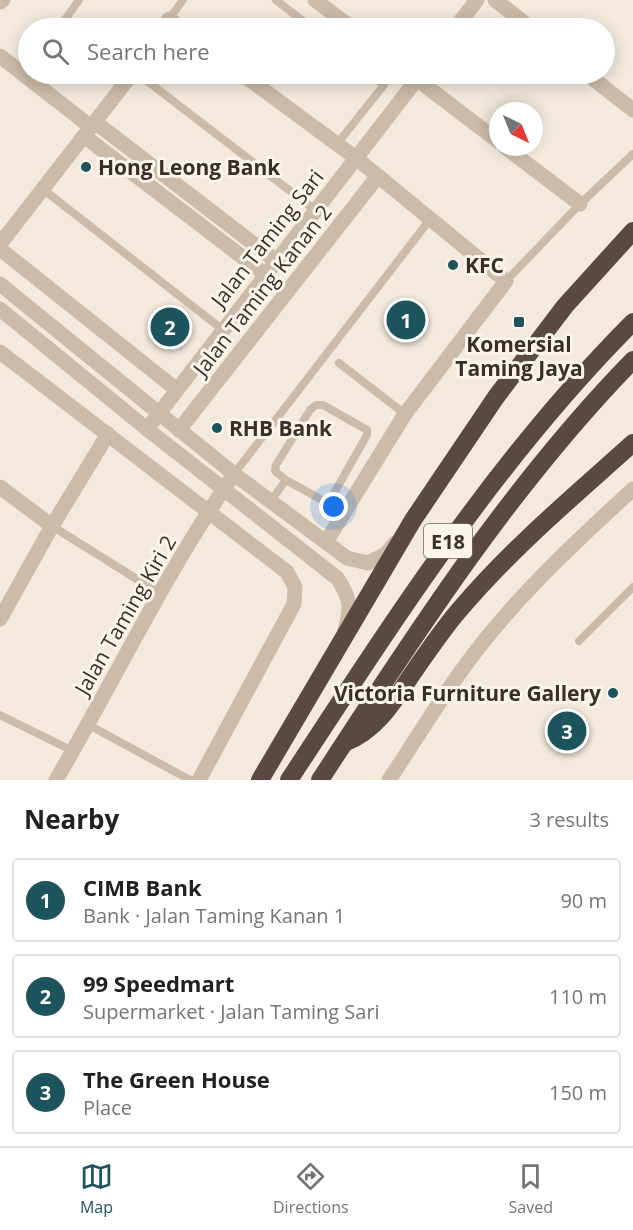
<!DOCTYPE html>
<meta charset="utf-8">
<style>
:root{--surface:#fff;--page:#f2f2f2;--text:#202124;--muted:#757577;--line:#e0e0e0;--accent:#1d535c}
body{margin:0;font-family:"Open Sans",sans-serif;background:var(--page);color:var(--text)}
.compass{position:absolute;left:489px;top:102px;width:54px;height:54px;border-radius:50%;background:var(--surface);box-shadow:0 3px 15px #0003;rotate:137deg}
.you{position:absolute;left:334px;top:507px;width:21px;height:21px;margin:-15px;border:4px solid #fff;border-radius:50%;background:#1a73e8;box-shadow:0 0 0 9px #1a73e833}
.badge{display:grid;place-items:center;width:39px;height:39px;border-radius:50%;background:var(--accent);color:#fff;font-size:20px;font-weight:700}
.pin{position:absolute;translate:-50% -50%;border:3px solid #fff;box-shadow:0 2px 6px #0006}
.list{margin:0;padding:0;list-style:none}
h2{display:flex;justify-content:space-between;align-items:center;height:78px;margin:0;padding:0 24px;font-size:26px}
h2 small{font-size:20px;font-weight:400;color:var(--muted)}
.list li{display:grid;grid-template-columns:39px 1fr auto;gap:18px;align-items:center;box-sizing:border-box;height:84px;margin:0 12px 12px;padding:0 12px;border:2px solid var(--line);border-radius:6px}
.list b{display:block;font-size:22px;white-space:nowrap}
.list p{margin:0;font-size:20px;white-space:nowrap;color:var(--muted)}
.list em{font-size:20px;font-style:normal;color:var(--muted)}
.icon{flex:none;width:33px;height:33px;fill:none;stroke:currentColor;stroke-width:2;stroke-linecap:round;stroke-linejoin:round}
.map{position:relative;flex:none;width:633px;height:780px;overflow:hidden}
.search{position:absolute;background:var(--surface);box-shadow:0 3px 15px #0003;left:18px;right:18px;top:18px;height:66px;display:flex;align-items:center;gap:15px;box-sizing:border-box;padding:0 21px;border-radius:33px;color:var(--muted);font-size:22px}
.sheet{height:366px;background:var(--surface)}
nav{display:flex;justify-content:space-around;align-items:center;box-sizing:border-box;height:84px;border-top:2px solid var(--line);background:var(--surface);font-size:16px;color:var(--muted)}
nav a{display:grid;justify-items:center;gap:3px}
nav .on{color:var(--accent)}
.map>svg:first-child{display:block}
.lines{fill:none;stroke-linecap:round;stroke-linejoin:round}
.service{stroke:#ccbba8;stroke-width:8}
.minor{stroke:#ccbba8;stroke-width:15}
.tertiary{stroke:#ccbba8;stroke-width:15}
.motorway{stroke:#5a4940;stroke-width:18}
.poi-dot{fill:#1d535c;stroke:#faf4ea;stroke-width:2}
.labels{text-anchor:middle;dominant-baseline:central;stroke-width:6;stroke-linejoin:round;paint-order:stroke}
.shield{fill:#faf4ea;stroke:#736a63;stroke-width:1.5}
.shield-label{font-size:20px;font-weight:bold;fill:#392f29}
.poi-label{font-size:21px;font-weight:bold;fill:#392f29;stroke:#faf4ea;text-anchor:start}
.street-label{font-size:21px;fill:#392f29;stroke:#faf4ea}
</style>
<div class="map">
<svg width="633" height="780" viewBox="0 0 633 780">
<rect width="100%" height="100%" fill="#f3eadd"/>
<g class="lines">
<!-- service -->
<g class="service">
<path d="M276,0L312,28"/>
<path d="M169,19L183,0"/>
<path d="M59,28L79,0"/>
<path d="M138,74L315,210"/>
<path d="M337,144L384,85L369,74"/>
<path d="M44,190L223,330"/>
<path d="M506,281L580,204L633,154"/>
<path d="M339,363L405,414"/>
<path d="M234,474L431,218"/>
<path d="M270,502L286,480L275,471L276,465L310,410L316,405H323L367,430V435L333,495L328,500H322L286,480"/>
<path d="M52,526L159,593"/>
<path d="M579,641L633,587"/>
<path d="M0,715L73,751"/>
<path d="M87,724L190,780"/>
</g>
<!-- minor -->
<g class="minor">
<path d="M315,0L352,28"/>
<path d="M495,0L531,28"/>
<path d="M0,2L3,0"/>
<path d="M163,28L169,19L181,28"/>
<path d="M455,28L477,0"/>
<path d="M0,56L91,127"/>
<path d="M242,74L356,158L506,281L405,414L326,542"/>
<path d="M410,74L498,141"/>
<path d="M587,74L633,110"/>
<path d="M95,122L276,261"/>
<path d="M84,136L266,275"/>
<path d="M505,147L580,204"/>
<path d="M0,244L132,74"/>
<path d="M0,249L177,390"/>
<path d="M0,352L287,572L295,587L294,604L199,780"/>
<path d="M147,429L421,74"/>
<path d="M179,430L378,176"/>
<path d="M0,487L52,526"/>
<path d="M0,619L52,526L108,434"/>
<path d="M56,780C116,678 166,571 234,474"/>
<path d="M389,780C421,732 451,681 488,636C531,583 582,536 633,489"/>
</g>
<!-- tertiary -->
<g class="tertiary">
<path d="M0,284L234,474L347,558L368,563L386,554L395,543"/>
<path d="M0,309L147,429L337,578C350,597 352,607 345,630"/>
</g>
<!-- motorway -->
<g class="motorway">
<path d="M346,742C380,729 397,695 417,667C431,647 445,626 461,608C513,547 574,496 633,443"/>
<path d="M260,780L413,520L496,397L565,306L633,231"/>
<path d="M289,780C394,620 497,458 633,322"/>
<path d="M320,780C415,634 511,485 633,360"/>
</g>
</g>
<!-- markers -->
<g class="poi-dot">
<circle cx="86" cy="167" r="6"/>
<circle cx="453" cy="265" r="6"/>
<rect x="513" y="316" width="12" height="12" rx="3"/>
<circle cx="217" cy="428" r="6"/>
<circle cx="613" cy="693" r="6"/>
</g>
<g class="labels">
<!-- shield labels -->
<rect class="shield" x="424" y="524" width="48" height="34" rx="4.5"/>
<g class="shield-label">
<text x="448" y="541">E18</text>
</g>
<!-- poi labels -->
<g class="poi-label">
<text x="98" y="167">Hong Leong Bank</text>
<text x="465" y="265">KFC</text>
<text x="519" y="344" text-anchor="middle">Komersial<tspan x="519" dy="24">Taming Jaya</tspan></text>
<text x="229" y="428">RHB Bank</text>
<text x="601" y="693" text-anchor="end">Victoria Furniture Gallery</text>
</g>
<!-- street labels -->
<g class="street-label">
<text transform="translate(267 238) rotate(-52)">Jalan Taming Sari</text>
<text transform="translate(262 290) rotate(-52)">Jalan Taming Kanan 2</text>
<text transform="translate(125 615) rotate(-60)">Jalan Taming Kiri 2</text>
</g>
</g>
</svg>
<svg class="compass" viewBox="-18 -18 36 36"><path d="M0-13l5 13h-10z" fill="#e53935"/><path d="M0 13l5-13h-10z" fill="#757577"/></svg>
<div class="you"></div>
<div class="pin badge" style="left:406px;top:320px">1</div>
<div class="pin badge" style="left:170px;top:327px">2</div>
<div class="pin badge" style="left:567px;top:731px">3</div>
<div class="search"><svg class="icon" aria-label="search" viewBox="0 0 24 24"><circle cx="10" cy="10" r="6"/><path d="M15 15l6 6"/></svg>Search here</div>
</div>
<section class="sheet">
<h2>Nearby<small>3 results</small></h2>
<ul class="list">
<li><span class="badge">1</span><div><b>CIMB Bank</b><p>Bank · Jalan Taming Kanan 1</p></div><em>90 m</em></li>
<li><span class="badge">2</span><div><b>99 Speedmart</b><p>Supermarket · Jalan Taming Sari</p></div><em>110 m</em></li>
<li><span class="badge">3</span><div><b>The Green House</b><p>Place</p></div><em>150 m</em></li>
</ul>
</section>
<nav>
<a class="on"><svg class="icon" aria-label="map" viewBox="0 0 24 24"><path d="M3 6l6-2 6 2 6-2v14l-6 2-6-2-6 2zM9 4v14M15 6v14"/></svg>Map</a>
<a><svg class="icon" aria-label="directions" viewBox="0 0 24 24"><path d="M12 3l9 9-9 9-9-9zM9 14v-3h6M13 9l2 2-2 2"/></svg>Directions</a>
<a><svg class="icon" aria-label="saved" viewBox="0 0 24 24"><path d="M7 4h10v16l-5-4-5 4z"/></svg>Saved</a>
</nav>
